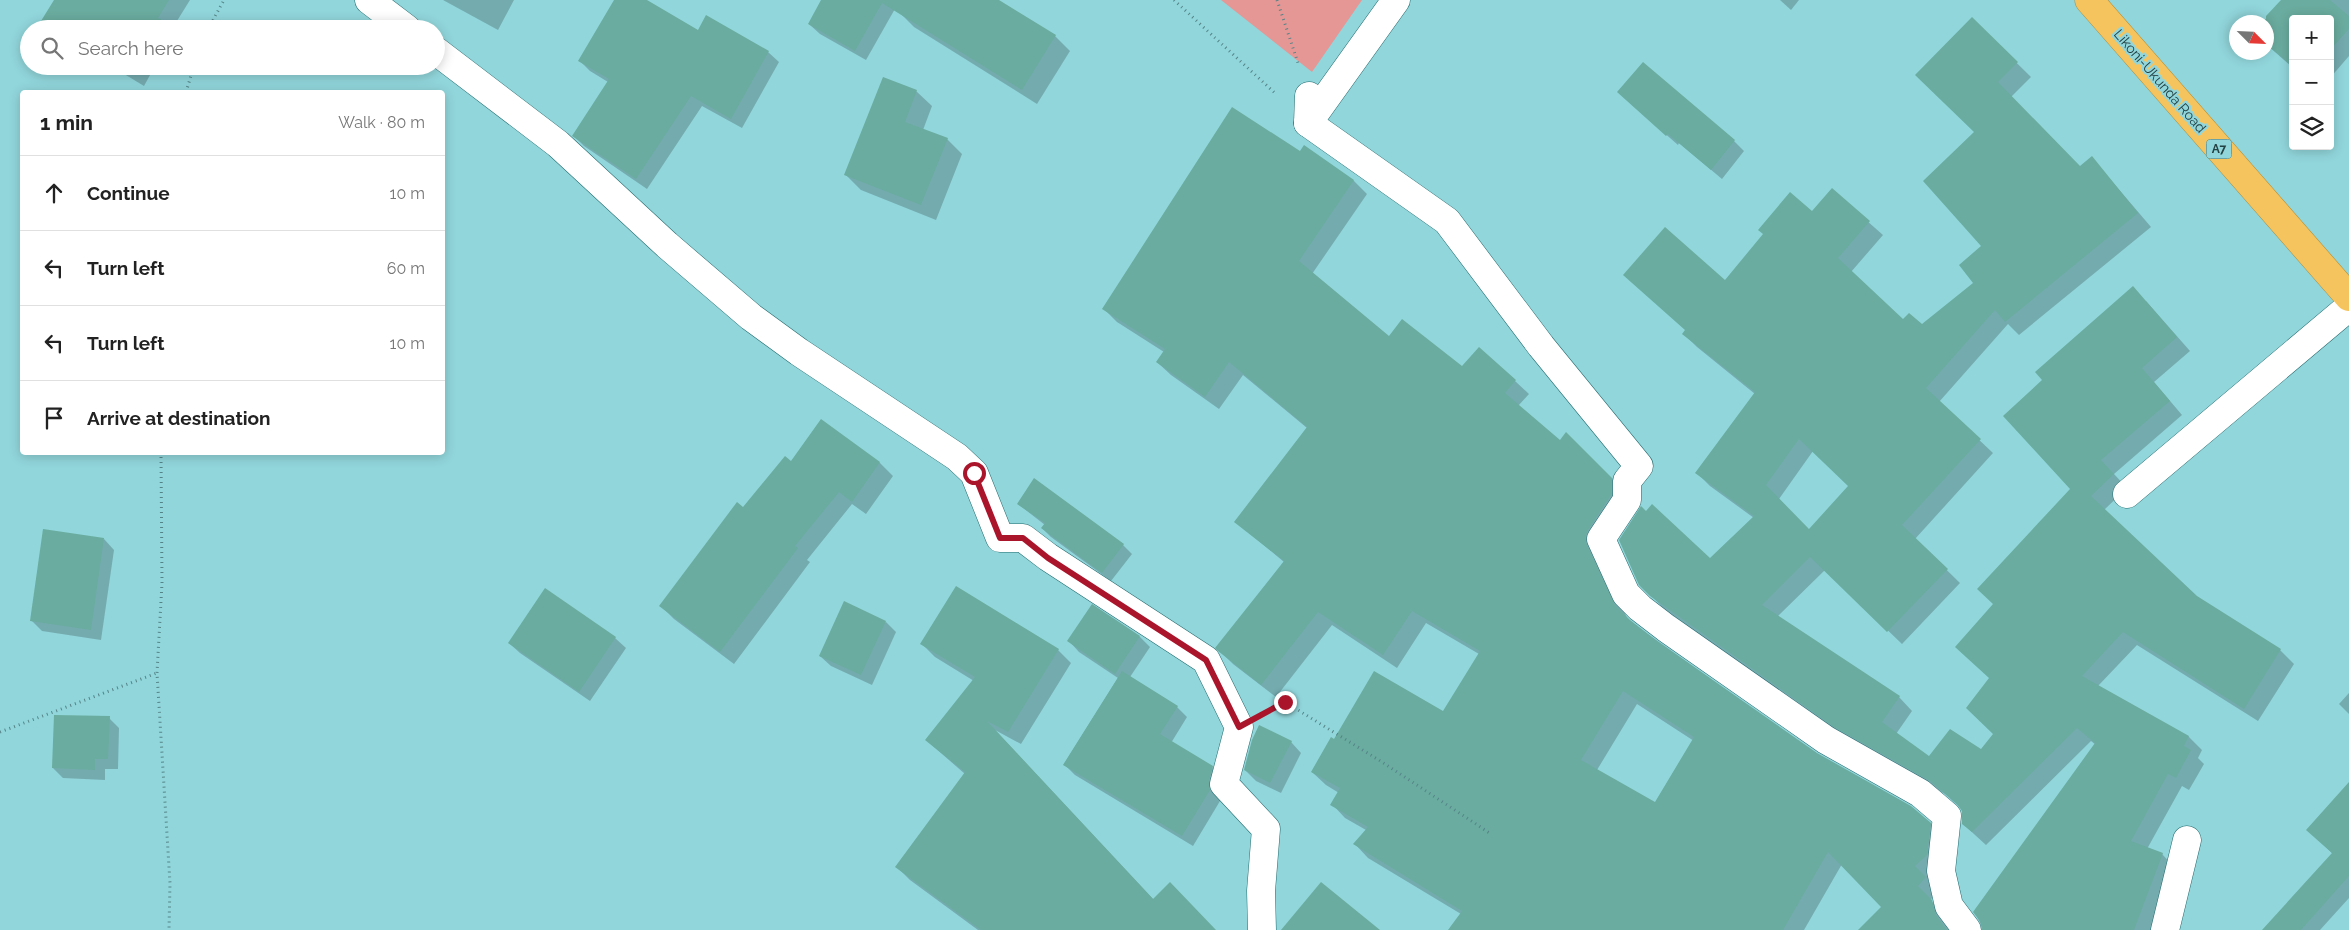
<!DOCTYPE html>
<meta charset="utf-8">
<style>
:root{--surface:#fff;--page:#f6f6f6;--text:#222;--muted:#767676;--line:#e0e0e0}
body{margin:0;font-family:Raleway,sans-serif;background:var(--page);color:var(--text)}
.controls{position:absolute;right:15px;top:15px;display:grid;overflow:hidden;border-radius:5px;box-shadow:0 2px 12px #0003}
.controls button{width:45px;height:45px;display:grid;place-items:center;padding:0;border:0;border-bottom:1px solid var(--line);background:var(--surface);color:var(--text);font:25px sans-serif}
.compass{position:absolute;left:2229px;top:15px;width:45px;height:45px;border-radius:50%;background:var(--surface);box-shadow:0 2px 12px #0003;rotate:114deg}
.stop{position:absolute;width:15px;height:15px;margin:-11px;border:4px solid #ab152c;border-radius:50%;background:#fff}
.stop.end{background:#ab152c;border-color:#fff;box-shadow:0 1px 5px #0008}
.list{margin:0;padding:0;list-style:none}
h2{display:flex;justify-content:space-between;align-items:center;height:65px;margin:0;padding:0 20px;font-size:21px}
h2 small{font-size:16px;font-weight:400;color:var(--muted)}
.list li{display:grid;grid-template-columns:32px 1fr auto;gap:15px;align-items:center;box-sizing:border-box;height:75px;padding:0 20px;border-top:1px solid var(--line)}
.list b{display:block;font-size:19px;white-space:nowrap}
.list em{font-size:16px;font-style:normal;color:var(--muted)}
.icon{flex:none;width:28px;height:28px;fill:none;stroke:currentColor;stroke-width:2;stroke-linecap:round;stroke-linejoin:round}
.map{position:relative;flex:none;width:2349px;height:930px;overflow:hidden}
.search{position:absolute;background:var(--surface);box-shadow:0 2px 12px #0003;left:20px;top:20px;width:425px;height:55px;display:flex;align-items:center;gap:12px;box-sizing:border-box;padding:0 18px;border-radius:28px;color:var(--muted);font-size:19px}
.panel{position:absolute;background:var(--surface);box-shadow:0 2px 12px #0003;left:20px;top:90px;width:425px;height:365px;border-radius:5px}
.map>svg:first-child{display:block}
.green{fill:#e59795}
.shadow{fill:#0003;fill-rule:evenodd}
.building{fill:#6aac9f;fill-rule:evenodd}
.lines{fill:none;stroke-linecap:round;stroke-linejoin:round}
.minor-casing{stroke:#236b6f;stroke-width:29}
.trunk-casing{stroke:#ab8d3b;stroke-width:29}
.path{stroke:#558488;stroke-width:3;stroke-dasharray:1 4;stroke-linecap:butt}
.minor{stroke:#fff;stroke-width:28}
.trunk{stroke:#f6c45f;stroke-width:28}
.route{stroke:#ab152c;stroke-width:6}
.labels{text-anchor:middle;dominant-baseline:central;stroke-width:4.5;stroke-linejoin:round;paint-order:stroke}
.shield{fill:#91d6db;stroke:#456e71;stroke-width:1}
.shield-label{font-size:12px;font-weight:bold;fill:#244143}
.street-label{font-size:14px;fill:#244143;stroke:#91d6db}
</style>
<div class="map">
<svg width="2349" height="930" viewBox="0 0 2349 930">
<rect width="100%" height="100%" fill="#91d6db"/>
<!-- green -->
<path class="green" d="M1221,0H1362L1312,72Z"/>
<!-- shadow -->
<g class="shadow">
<path d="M56,0H190L172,29H51L43,21Z"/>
<path d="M443,0H514L498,30Z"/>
<path d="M616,0H645L699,32L768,52L779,62L742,128L702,106L647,189L584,146L574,136L608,82L590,71L580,61Z"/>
<path d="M823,0H888L896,7L866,60L820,34L809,24Z"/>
<path d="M906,0H997L1055,36L1070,51L1037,104L914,27L899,12Z"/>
<path d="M1780,0H1799L1791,10Z"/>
<path d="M2282,0H2349V56L2330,78V19H2293V68L2266,44V22H2263Z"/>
<path d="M1972,19L2031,77L2011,97L2080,168L2092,158L2151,227L2019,335L2008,324L1939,402L1993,453L1915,539L1960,583L1902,644L1825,570L1777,617L1899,697L1912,711L1896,734L1929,757L1981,751L1995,734L1990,679L1994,605L2072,489L2146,301L2190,351L2154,382L2182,415L2114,474L2127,488L2104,510L2196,597L2280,650L2294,664L2258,721L2137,645L2098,686L2189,737L2202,750L2198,758L2204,764L2189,790L2182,786L2147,849L2162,854L2175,868L2152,930H1984L1975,913L2096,745L2091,741L1986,845L1963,824V810L1945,794L1849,740L1665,610L1640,584L1710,560L1754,518L1710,486L1697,473L1755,394L1697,347L1684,334L1686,330L1625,275L1725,282L1812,212L1832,190L1883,235L1851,272L1903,321L1922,326L1974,283L1983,246L1976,132ZM1813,451L1850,486L1809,531L1779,499Z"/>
<path d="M111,66H155L144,86Z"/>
<path d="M916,91L932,106L923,130L947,139L962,154L936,220L861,190L846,175Z"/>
<path d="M1629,102L1734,141L1744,151L1722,179L1679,143L1678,145Z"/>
<path d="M1305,147L1354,181L1367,194L1312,274L1389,338L1462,368L1515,381L1529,394L1518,406L1560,441L1566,434L1625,492L1600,560L1628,620L1816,754L1930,823L1944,837L1940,869L1928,881L1939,892L1930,900L1945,915L1950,930H1859L1883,907L1842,864L1804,930H1449L1461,914L1368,858L1355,844L1366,830L1345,818L1332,804L1339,793L1326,785L1312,772L1334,740L1444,712L1479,654L1426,623L1397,668L1332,625L1276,697L1233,664L1217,648L1284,562L1236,522L1307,428L1243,375L1219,409L1171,375L1157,362L1164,352L1117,322L1103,308L1300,153ZM1637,704L1694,741L1655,804L1597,770Z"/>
<path d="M821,421L880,463L893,476L866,514L852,504L807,560L810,562L734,664L674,619L661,606L743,508L791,462Z"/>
<path d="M1018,504L1123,545L1132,554L1111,581L1051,537L1042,528L1045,525Z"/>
<path d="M104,539L114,550L101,640L42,631L31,620Z"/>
<path d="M1092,606L1140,637L1150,647L1130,677L1177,707L1187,717L1171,743L1212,767L1222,778L1219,792L1220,801L1193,846L1075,775L1064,764L1118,678L1079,652L1069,641Z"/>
<path d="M886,622L896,632L872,685L831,666L820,656Z"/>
<path d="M615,638L626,648L590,701L520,653L509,643Z"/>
<path d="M922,644L1058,650L1071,663L1021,744L995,730L1154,900L1215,930H978L910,880L897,867L965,774L926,740L974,681L935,657Z"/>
<path d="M2349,693V714L2339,704Z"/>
<path d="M109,718L119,728L118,769H105V780L63,778L53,768Z"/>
<path d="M1291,742L1301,753L1281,793L1256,781L1245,770Z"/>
<path d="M2349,805V898L2320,930H2264L2333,854L2308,830Z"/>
</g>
<!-- building -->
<g class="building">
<path d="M54,0H169L158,18L161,19L156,29H54L41,21Z"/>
<path d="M614,0H647L698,30L706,15L769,51L731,119L691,96L636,179L572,136L609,79L578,61Z"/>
<path d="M821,0H999L1056,35L1022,90L882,3L855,51L808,24Z"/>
<path d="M2281,0H2330L2349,16V29L2330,50V19H2293V67L2266,44V16Z"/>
<path d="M1972,17L2018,62L1998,82L2080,166L2092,156L2138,213L2005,322L1995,310L1926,388L1981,439L1902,525L1948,569L1887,632L1810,557L1762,605L1900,696L1882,722L1929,756L1950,729L1981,749L1993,734L1966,708L1989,678L1955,647L1993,604L1977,589L2070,489L2003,416L2042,380L2035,372L2133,286L2177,337L2142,368L2170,401L2101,460L2114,474L2091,496L2197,596L2281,649L2244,709L2123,632L2082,676L2189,736L2184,746L2191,750L2176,778L2168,774L2131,841L2163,853L2134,930H1982L1980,921L1973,912L2095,743L2077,728L1972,832L1962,824V811L1957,804L1930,781L1834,727L1650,596L1639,585L1619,540L1641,506L1646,511L1652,504L1710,558L1754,516L1695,473L1755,392L1682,334L1685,330L1623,275L1665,227L1725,280L1763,234L1758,230L1790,192L1812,211L1832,188L1870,221L1838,258L1903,319L1909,313L1922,324L1973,283L1959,265L1981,246L1923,181L1974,132L1915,75ZM1799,439L1848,486L1809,529L1766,485Z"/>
<path d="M1643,62L1735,140L1711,170L1668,134L1666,136L1617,92Z"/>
<path d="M883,77L917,90L905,122L948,138L921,205L844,175Z"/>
<path d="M1232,107L1300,151L1304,145L1354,180L1299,261L1389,336L1402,319L1462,366L1479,347L1516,380L1505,393L1560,440L1566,432L1612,478L1611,495L1588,530L1585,538L1587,545L1615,605L1630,620L1657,641L1817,753L1911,806L1931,823L1927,855L1915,866L1926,877L1918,886L1932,900L1936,915L1947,930H1858L1881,907L1828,852L1783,930H1448L1462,911L1353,844L1368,827L1330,805L1340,788L1311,772L1331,737L1334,739L1374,671L1443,711L1480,651L1412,611L1383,655L1318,612L1261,685L1218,651L1215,648L1284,561L1234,522L1307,427L1229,362L1205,397L1156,362L1165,349L1102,309ZM1623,691L1694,737L1655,802L1581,760Z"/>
<path d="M821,419L880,462L852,502L839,492L795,546L798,548L720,652L659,606L737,502L743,507L785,456L791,461Z"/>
<path d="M1034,478L1124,544L1102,573L1041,528L1045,523L1017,504Z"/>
<path d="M43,529L104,538L91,630L30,621Z"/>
<path d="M956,586L1059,649L1008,732L987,721L1153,899L1170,882L1216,930H981L895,867L965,772L925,740L975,677L920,644Z"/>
<path d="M545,588L616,637L579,692L508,643Z"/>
<path d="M844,601L886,621L861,675L819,656Z"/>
<path d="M1092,604L1140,636L1115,674L1067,641Z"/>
<path d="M1122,671L1178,706L1160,734L1213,766L1209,780L1210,790L1182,836L1063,765Z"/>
<path d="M54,715L110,716L108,759H95V770L52,768Z"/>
<path d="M1259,725L1292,741L1270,783L1244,770L1252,740Z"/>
<path d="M2349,782V876L2301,930H2262L2332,853L2306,830Z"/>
<path d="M1321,882L1380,930H1281Z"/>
</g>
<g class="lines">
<defs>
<g id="minor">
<path d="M369,0L407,29"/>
<path d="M436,51L558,144L667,245L751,317L799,352L957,457L974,473L1000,538H1023L1048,557L1206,660L1239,727L1224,784L1266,829L1261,891L1262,930"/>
<path d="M1309,96L1308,123L1447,221L1541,346L1639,466L1627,481V500L1601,539L1626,594L1640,608L1666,628L1826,740L1920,793L1947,816L1941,871L1949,906L1967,930"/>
<path d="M1308,123L1396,0"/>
<path d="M2127,494L2349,307"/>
<path d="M2165,930L2187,840"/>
</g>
<path id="trunk" d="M2089,0L2349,297"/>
</defs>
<!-- minor casing -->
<use href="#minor" class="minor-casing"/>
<!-- trunk casing -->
<use href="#trunk" class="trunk-casing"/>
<!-- path -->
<g class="path">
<path d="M1174,0L1276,94"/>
<path d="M1277,0L1299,66"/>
<path d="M208,29L224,0"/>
<path d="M186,92L194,66"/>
<path d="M161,452L162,583L157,673L170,883L169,930"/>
<path d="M1268,711L1285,702L1382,762L1491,834"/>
<path d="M0,732L157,673"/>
</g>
<!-- minor -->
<use href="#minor" class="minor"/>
<!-- trunk -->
<use href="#trunk" class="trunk"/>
</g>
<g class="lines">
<!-- route -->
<path class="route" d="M974,473L1000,538H1023L1048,558L1206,660L1239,727L1285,702"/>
</g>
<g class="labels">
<!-- shield labels -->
<rect class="shield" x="2206.5" y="139.5" width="25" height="19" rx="4"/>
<g class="shield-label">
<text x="2219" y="149">A7</text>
</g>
<!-- street labels -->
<g class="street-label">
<text transform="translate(2160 81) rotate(49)">Likoni-Ukunda Road</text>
</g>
</g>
</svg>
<div class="controls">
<button>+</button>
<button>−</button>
<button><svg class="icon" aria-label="layers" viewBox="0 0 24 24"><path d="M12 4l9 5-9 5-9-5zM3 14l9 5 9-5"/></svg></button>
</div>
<svg class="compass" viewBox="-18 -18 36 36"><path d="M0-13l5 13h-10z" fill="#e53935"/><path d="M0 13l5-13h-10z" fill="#767676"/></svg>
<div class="stop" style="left:974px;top:473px"></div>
<div class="stop end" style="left:1285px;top:702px"></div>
<div class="search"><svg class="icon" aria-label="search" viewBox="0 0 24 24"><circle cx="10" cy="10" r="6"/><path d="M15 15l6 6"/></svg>Search here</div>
<section class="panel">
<h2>1 min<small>Walk · 80 m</small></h2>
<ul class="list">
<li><svg class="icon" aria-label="ahead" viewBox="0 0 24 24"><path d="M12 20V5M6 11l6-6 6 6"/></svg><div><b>Continue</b></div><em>10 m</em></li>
<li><svg class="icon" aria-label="left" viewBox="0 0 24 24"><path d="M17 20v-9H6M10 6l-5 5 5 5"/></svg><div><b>Turn left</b></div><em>60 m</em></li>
<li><svg class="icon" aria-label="left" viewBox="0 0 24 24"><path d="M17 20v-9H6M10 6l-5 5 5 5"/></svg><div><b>Turn left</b></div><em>10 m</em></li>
<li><svg class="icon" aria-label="arrive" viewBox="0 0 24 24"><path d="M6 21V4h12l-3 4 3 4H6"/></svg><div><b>Arrive at destination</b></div></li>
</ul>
</section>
</div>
